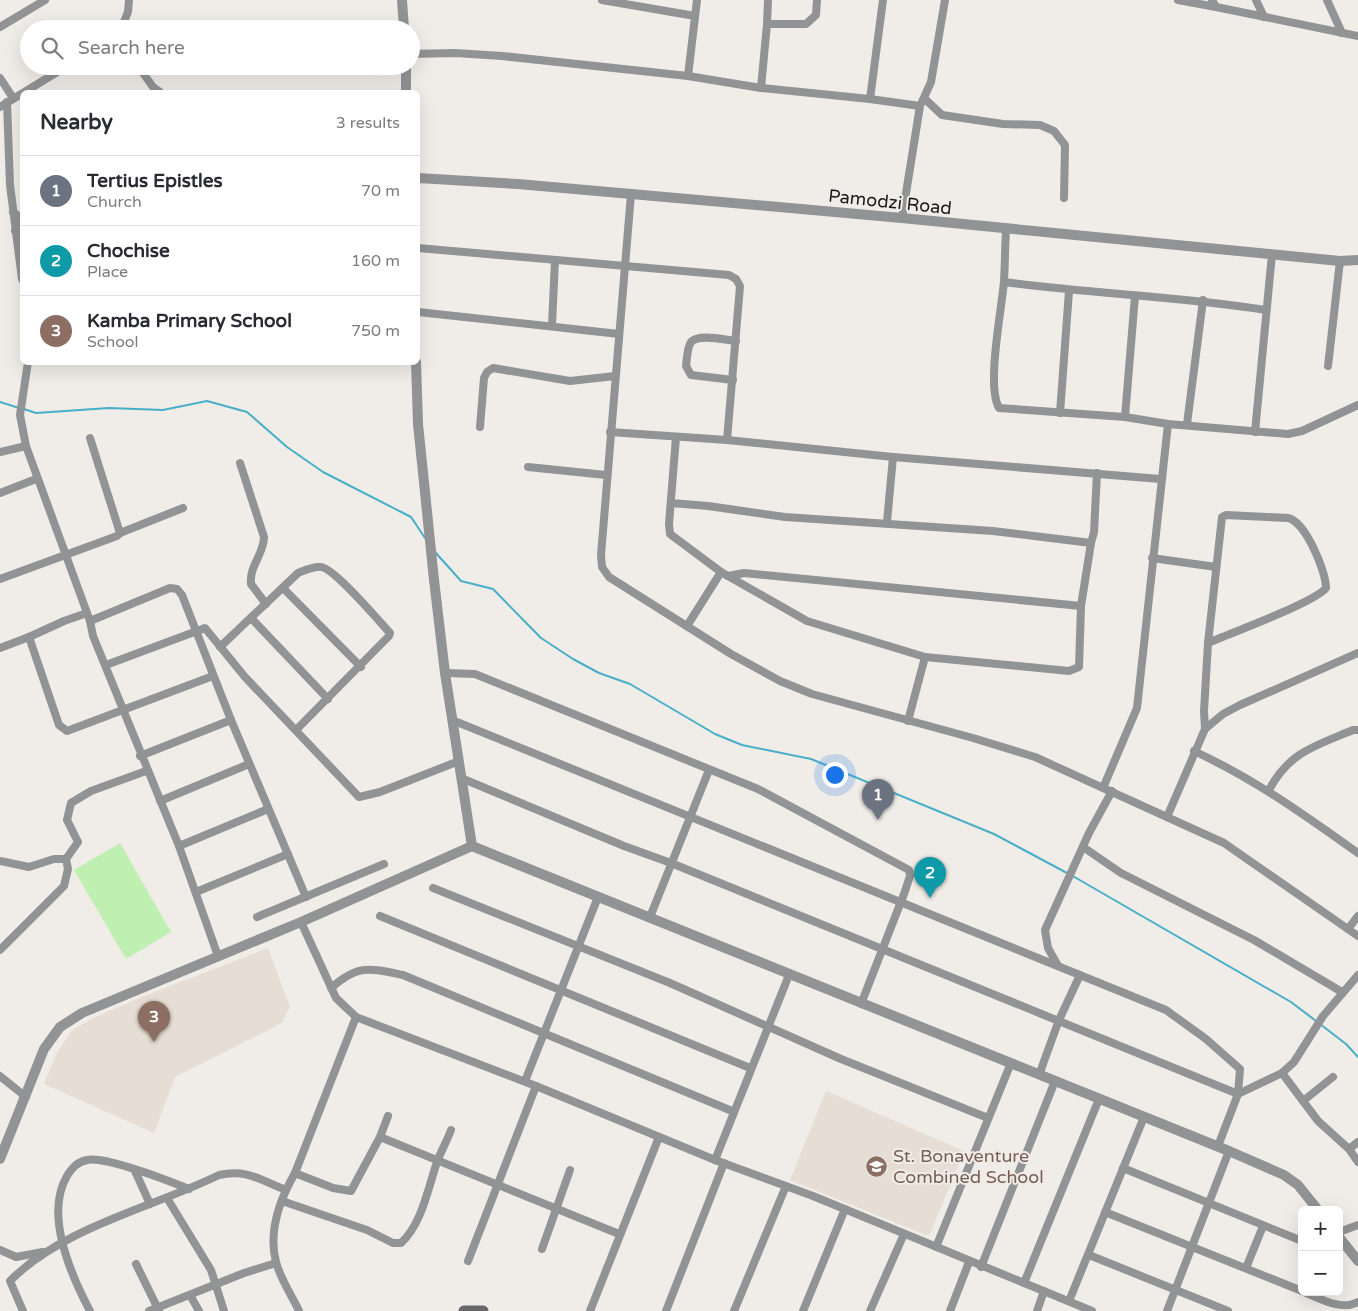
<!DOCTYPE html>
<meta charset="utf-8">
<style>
:root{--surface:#fff;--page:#f2f2f3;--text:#2b2b33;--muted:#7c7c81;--line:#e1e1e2;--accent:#257b28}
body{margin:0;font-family:"Varela Round",sans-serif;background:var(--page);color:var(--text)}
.controls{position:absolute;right:15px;bottom:15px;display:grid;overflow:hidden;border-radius:8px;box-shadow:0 5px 20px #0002}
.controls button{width:45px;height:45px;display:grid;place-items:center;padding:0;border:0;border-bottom:1px solid var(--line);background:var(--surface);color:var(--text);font:25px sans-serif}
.you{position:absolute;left:834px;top:774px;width:18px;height:18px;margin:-12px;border:4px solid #fff;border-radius:50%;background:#1a73e8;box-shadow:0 0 0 8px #1a73e833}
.badge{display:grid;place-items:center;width:32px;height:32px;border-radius:50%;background:var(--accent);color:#fff;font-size:16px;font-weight:700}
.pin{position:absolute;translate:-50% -41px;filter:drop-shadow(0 1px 2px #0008)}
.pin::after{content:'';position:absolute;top:26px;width:18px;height:15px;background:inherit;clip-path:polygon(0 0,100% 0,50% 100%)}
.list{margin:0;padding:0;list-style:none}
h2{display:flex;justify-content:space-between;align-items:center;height:65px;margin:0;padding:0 20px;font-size:21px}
h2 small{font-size:16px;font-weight:400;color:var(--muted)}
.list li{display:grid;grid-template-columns:32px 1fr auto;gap:15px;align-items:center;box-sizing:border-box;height:70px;padding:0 20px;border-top:1px solid var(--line)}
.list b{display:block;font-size:19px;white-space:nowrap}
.list p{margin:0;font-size:16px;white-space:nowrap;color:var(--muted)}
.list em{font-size:16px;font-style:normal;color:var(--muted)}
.icon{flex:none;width:28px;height:28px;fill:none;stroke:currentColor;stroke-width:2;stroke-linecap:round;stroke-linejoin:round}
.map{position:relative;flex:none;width:1358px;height:1311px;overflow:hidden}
.search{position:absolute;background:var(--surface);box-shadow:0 5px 20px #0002;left:20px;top:20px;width:400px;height:55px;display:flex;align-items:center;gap:12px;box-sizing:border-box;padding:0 18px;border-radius:28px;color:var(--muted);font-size:19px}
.panel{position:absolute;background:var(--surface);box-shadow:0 5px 20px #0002;left:20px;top:90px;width:400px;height:275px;border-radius:8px}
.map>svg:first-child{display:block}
.built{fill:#e6ded4}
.green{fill:#c0efb2}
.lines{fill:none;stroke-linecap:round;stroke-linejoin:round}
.stream{stroke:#47afc8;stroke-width:2}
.minor{stroke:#919394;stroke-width:8}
.tertiary{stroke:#919394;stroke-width:10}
.secondary{stroke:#66686a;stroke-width:11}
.labels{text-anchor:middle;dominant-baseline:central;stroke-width:4;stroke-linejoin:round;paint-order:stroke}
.street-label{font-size:18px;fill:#1c1a19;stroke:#f0ece8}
.education-label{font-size:18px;fill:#785e54;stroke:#f0ece8;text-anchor:start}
</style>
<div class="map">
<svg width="1358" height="1311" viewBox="0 0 1358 1311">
<rect width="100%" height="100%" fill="#f0ece8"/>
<!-- built -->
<g class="built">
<path d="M268,948L290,1007L282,1023L175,1077L154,1133L44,1084L57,1053L71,1031L93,1018L137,999Z"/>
<path d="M826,1091L964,1151L930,1234L926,1235L790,1180Z"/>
</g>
<!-- green -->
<path class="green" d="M120,843L171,932L126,959L74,870Z"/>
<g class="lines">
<!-- stream -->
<g class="stream">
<path d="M0,402L19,408"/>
<path d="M24,409L36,413L109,408L163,410L207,401L247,412L287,447L323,472L411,517L425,538"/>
<path d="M435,552L461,581L493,589L541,638L573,659L599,673L630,684L715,734L742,745L811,759L994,834L1067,873"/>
<path d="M1071,875L1291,1002L1316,1021"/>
<path d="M1320,1024L1346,1044L1358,1057"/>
</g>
<!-- minor -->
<g class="minor">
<path d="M602,0L695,16"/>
<path d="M768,0L767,24H806L816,15L817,0"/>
<path d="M1178,0L1216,7"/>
<path d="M1212,0L1216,7L1358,36"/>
<path d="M1256,0L1264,17"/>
<path d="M1327,0L1342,33"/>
<path d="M0,27L45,0"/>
<path d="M121,29L128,12L129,0"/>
<path d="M411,54L455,53L502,56L688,76L761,88L870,99L883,0"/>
<path d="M138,66L153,87L160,92"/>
<path d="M688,76L697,0"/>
<path d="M0,78L13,98"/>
<path d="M761,88L767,24"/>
<path d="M870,99L920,106L902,218"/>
<path d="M926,100L942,115L1003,124L1040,125L1054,131L1065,145L1064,198"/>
<path d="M7,102L10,185L22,279"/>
<path d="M922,102L931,82L945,0"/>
<path d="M0,107L67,66"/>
<path d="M631,194L601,555L602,567L609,577L731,654L780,681L812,694L973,738L1035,757L1224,843L1358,936"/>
<path d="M13,212L22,218"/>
<path d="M1006,230C1005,247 1005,264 1004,281C1002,308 986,386 999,408L1125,417L1168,424L1137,708L1103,788"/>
<path d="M15,231L22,223"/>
<path d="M418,248L729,275L736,279L740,286L727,440L610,432"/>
<path d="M1004,282C1091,294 1179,296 1266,310"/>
<path d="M418,312L619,334"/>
<path d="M552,325L555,260"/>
<path d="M28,362L20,415L26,446L90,621L93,636L179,846L218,956"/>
<path d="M1328,366L1340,261"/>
<path d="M733,380L691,375L686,366C687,359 687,348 691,342C699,333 725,340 736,341"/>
<path d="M1060,413L1069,291"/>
<path d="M1125,417L1135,296"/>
<path d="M1168,424L1288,434L1302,431L1358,405"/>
<path d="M1187,424L1203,300"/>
<path d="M480,427L484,378L487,372L493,368L570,381L615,376"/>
<path d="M1255,432L1272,254"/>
<path d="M727,440L893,457L1160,479"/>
<path d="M0,452L26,446"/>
<path d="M240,463L264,537C264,554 249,566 251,584L266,604"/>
<path d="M528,467L606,475"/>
<path d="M0,493L36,479"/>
<path d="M671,503L708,506L785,517L993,531L1091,543L1081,606L1079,667L1069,671L925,657L807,621L721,572L670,534L669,524L676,437"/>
<path d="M887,522L893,457"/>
<path d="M120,533L183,508"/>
<path d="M1091,543L1094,532L1097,473"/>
<path d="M1152,558L1216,567"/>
<path d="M728,576L744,573L1081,606"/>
<path d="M0,579L117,536L120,533L90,438"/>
<path d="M283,588L361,667"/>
<path d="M87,613L64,621L29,637L59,725L67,731L213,676"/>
<path d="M251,618L328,699"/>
<path d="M90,621L170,588L177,589L182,595L231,720L306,897"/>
<path d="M687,626L721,572"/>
<path d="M220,647L298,573C305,570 313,566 321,567C334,568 379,621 390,633L389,636L297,729"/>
<path d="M0,648L29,637"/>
<path d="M106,665L205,628L245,677L359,797L380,792L459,761"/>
<path d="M445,673L475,674L758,789L909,870L910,876L904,894L861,1004"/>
<path d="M452,720L1166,1010L1206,1039L1240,1069L1238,1094L1218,1146"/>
<path d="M908,721L925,657"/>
<path d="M1205,729L1204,711L1208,643L1222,517L1226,515L1288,518C1305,521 1326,571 1326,588C1314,603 1230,633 1208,643"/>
<path d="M1194,751C1256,780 1303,814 1358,853"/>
<path d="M140,756L231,720"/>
<path d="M461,778L624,846L671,863L1238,1094L1282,1073L1294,1062L1323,1016L1358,975"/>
<path d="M1269,790C1289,752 1315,746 1353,730H1358"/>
<path d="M160,801L249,764"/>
<path d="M1167,817L1205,729L1223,714L1240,705L1358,653"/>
<path d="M179,846L268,809"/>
<path d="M1083,847L1121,873L1254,940L1342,992"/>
<path d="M0,861L29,867L54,859H66"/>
<path d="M433,888L670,983L841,1059L988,1118"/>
<path d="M196,892L288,854"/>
<path d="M380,916L750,1068"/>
<path d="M257,917L384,864"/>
<path d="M650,917L709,770"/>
<path d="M301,922L336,998L356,1017L536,1086L715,1160L813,1196L1092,1311"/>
<path d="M1348,929L1358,916"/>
<path d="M0,950L64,886L68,869L66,859L78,842L67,820L71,803L91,791L146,771"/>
<path d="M1057,964L1048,948L1045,930L1089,833L1112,791"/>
<path d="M331,988C358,964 369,968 403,975L732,1111"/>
<path d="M1282,1073L1318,1121L1349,1149L1358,1162"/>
<path d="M1039,1075L1059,1020L1080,975"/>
<path d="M0,1076L26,1097"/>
<path d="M525,1081L598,897"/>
<path d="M1303,1101L1333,1077"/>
<path d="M380,1137L619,1234"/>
<path d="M1349,1149L1358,1142"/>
<path d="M715,1160L789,975"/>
<path d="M1123,1168L1302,1241"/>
<path d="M135,1171L150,1204"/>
<path d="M295,1173L333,1188L351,1191L380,1137L388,1116"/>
<path d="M167,1198L211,1270L224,1311"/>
<path d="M282,1201L367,1230L393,1243H401C422,1224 428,1188 437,1162C441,1151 447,1141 451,1130"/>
<path d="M1105,1212L1302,1291"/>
<path d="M1339,1232L1358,1225"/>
<path d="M936,1247L1011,1063"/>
<path d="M542,1249L570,1170"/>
<path d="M0,1250L16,1257L43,1252"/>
<path d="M1089,1255L1228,1311"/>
<path d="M468,1261L536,1086"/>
<path d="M136,1264L159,1311"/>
<path d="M981,1267L1055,1081"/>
<path d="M1246,1268L1263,1226"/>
<path d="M1024,1283L1099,1099"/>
<path d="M1304,1292C1321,1299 1341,1311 1358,1302"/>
<path d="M190,1295L199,1311"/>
<path d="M1069,1301L1144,1117"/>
<path d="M23,1311L10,1281C63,1227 152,1208 219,1175C247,1169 260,1180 286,1190"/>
<path d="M90,1311C71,1275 44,1215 67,1176C72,1168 77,1162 87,1160C105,1156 169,1181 189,1189"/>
<path d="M149,1311L244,1273L276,1263"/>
<path d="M299,1311C292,1296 280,1278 276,1262C268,1231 280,1199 295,1173L356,1017"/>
<path d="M590,1311L659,1137"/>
<path d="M666,1311L724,1163"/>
<path d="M734,1311L786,1186"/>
<path d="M803,1311L845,1209"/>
<path d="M870,1311L904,1234"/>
<path d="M950,1311L969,1262"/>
<path d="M1037,1311L1044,1291"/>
<path d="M1167,1311L1229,1151"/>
</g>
<!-- tertiary -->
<g class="tertiary">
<path d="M402,0L404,29"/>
<path d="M406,66V92"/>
<path d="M418,178L518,184L902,218L1340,261L1358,260"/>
<path d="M416,362L418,424L434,580L445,673L472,846"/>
<path d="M0,1159L44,1049L60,1027L82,1013L301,922L472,846L1229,1151L1284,1175L1298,1185L1318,1210"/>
<path d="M1339,1237L1358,1261"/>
</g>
<!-- secondary -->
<path class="secondary" d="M464,1311H483"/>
</g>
<!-- icons -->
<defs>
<symbol id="school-disc" viewBox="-11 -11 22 22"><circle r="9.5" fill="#8d6e63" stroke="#f0ece8"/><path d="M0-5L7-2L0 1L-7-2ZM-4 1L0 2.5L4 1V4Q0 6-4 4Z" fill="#fff"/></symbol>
</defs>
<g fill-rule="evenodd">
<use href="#school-disc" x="864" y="1154" width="25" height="25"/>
</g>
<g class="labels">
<!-- street labels -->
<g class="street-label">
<text transform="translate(890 202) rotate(6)">Pamodzi Road</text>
</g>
<!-- education labels -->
<g class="education-label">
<text x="893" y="1156">St. Bonaventure<tspan x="893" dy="21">Combined School</tspan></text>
</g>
</g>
</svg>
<div class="controls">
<button>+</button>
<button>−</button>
</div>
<div class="you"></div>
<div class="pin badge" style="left:878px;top:820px;background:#6b7280">1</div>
<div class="pin badge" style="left:930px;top:898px;background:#0f9aa8">2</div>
<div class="pin badge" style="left:154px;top:1042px;background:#8d6e63">3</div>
<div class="search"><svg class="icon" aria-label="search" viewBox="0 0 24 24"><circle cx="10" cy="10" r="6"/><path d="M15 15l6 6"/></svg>Search here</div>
<section class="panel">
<h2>Nearby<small>3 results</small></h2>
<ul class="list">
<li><span class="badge" style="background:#6b7280">1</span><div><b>Tertius Epistles</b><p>Church</p></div><em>70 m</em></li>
<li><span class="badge" style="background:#0f9aa8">2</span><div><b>Chochise</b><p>Place</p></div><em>160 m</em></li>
<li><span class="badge" style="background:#8d6e63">3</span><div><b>Kamba Primary School</b><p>School</p></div><em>750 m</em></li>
</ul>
</section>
</div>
